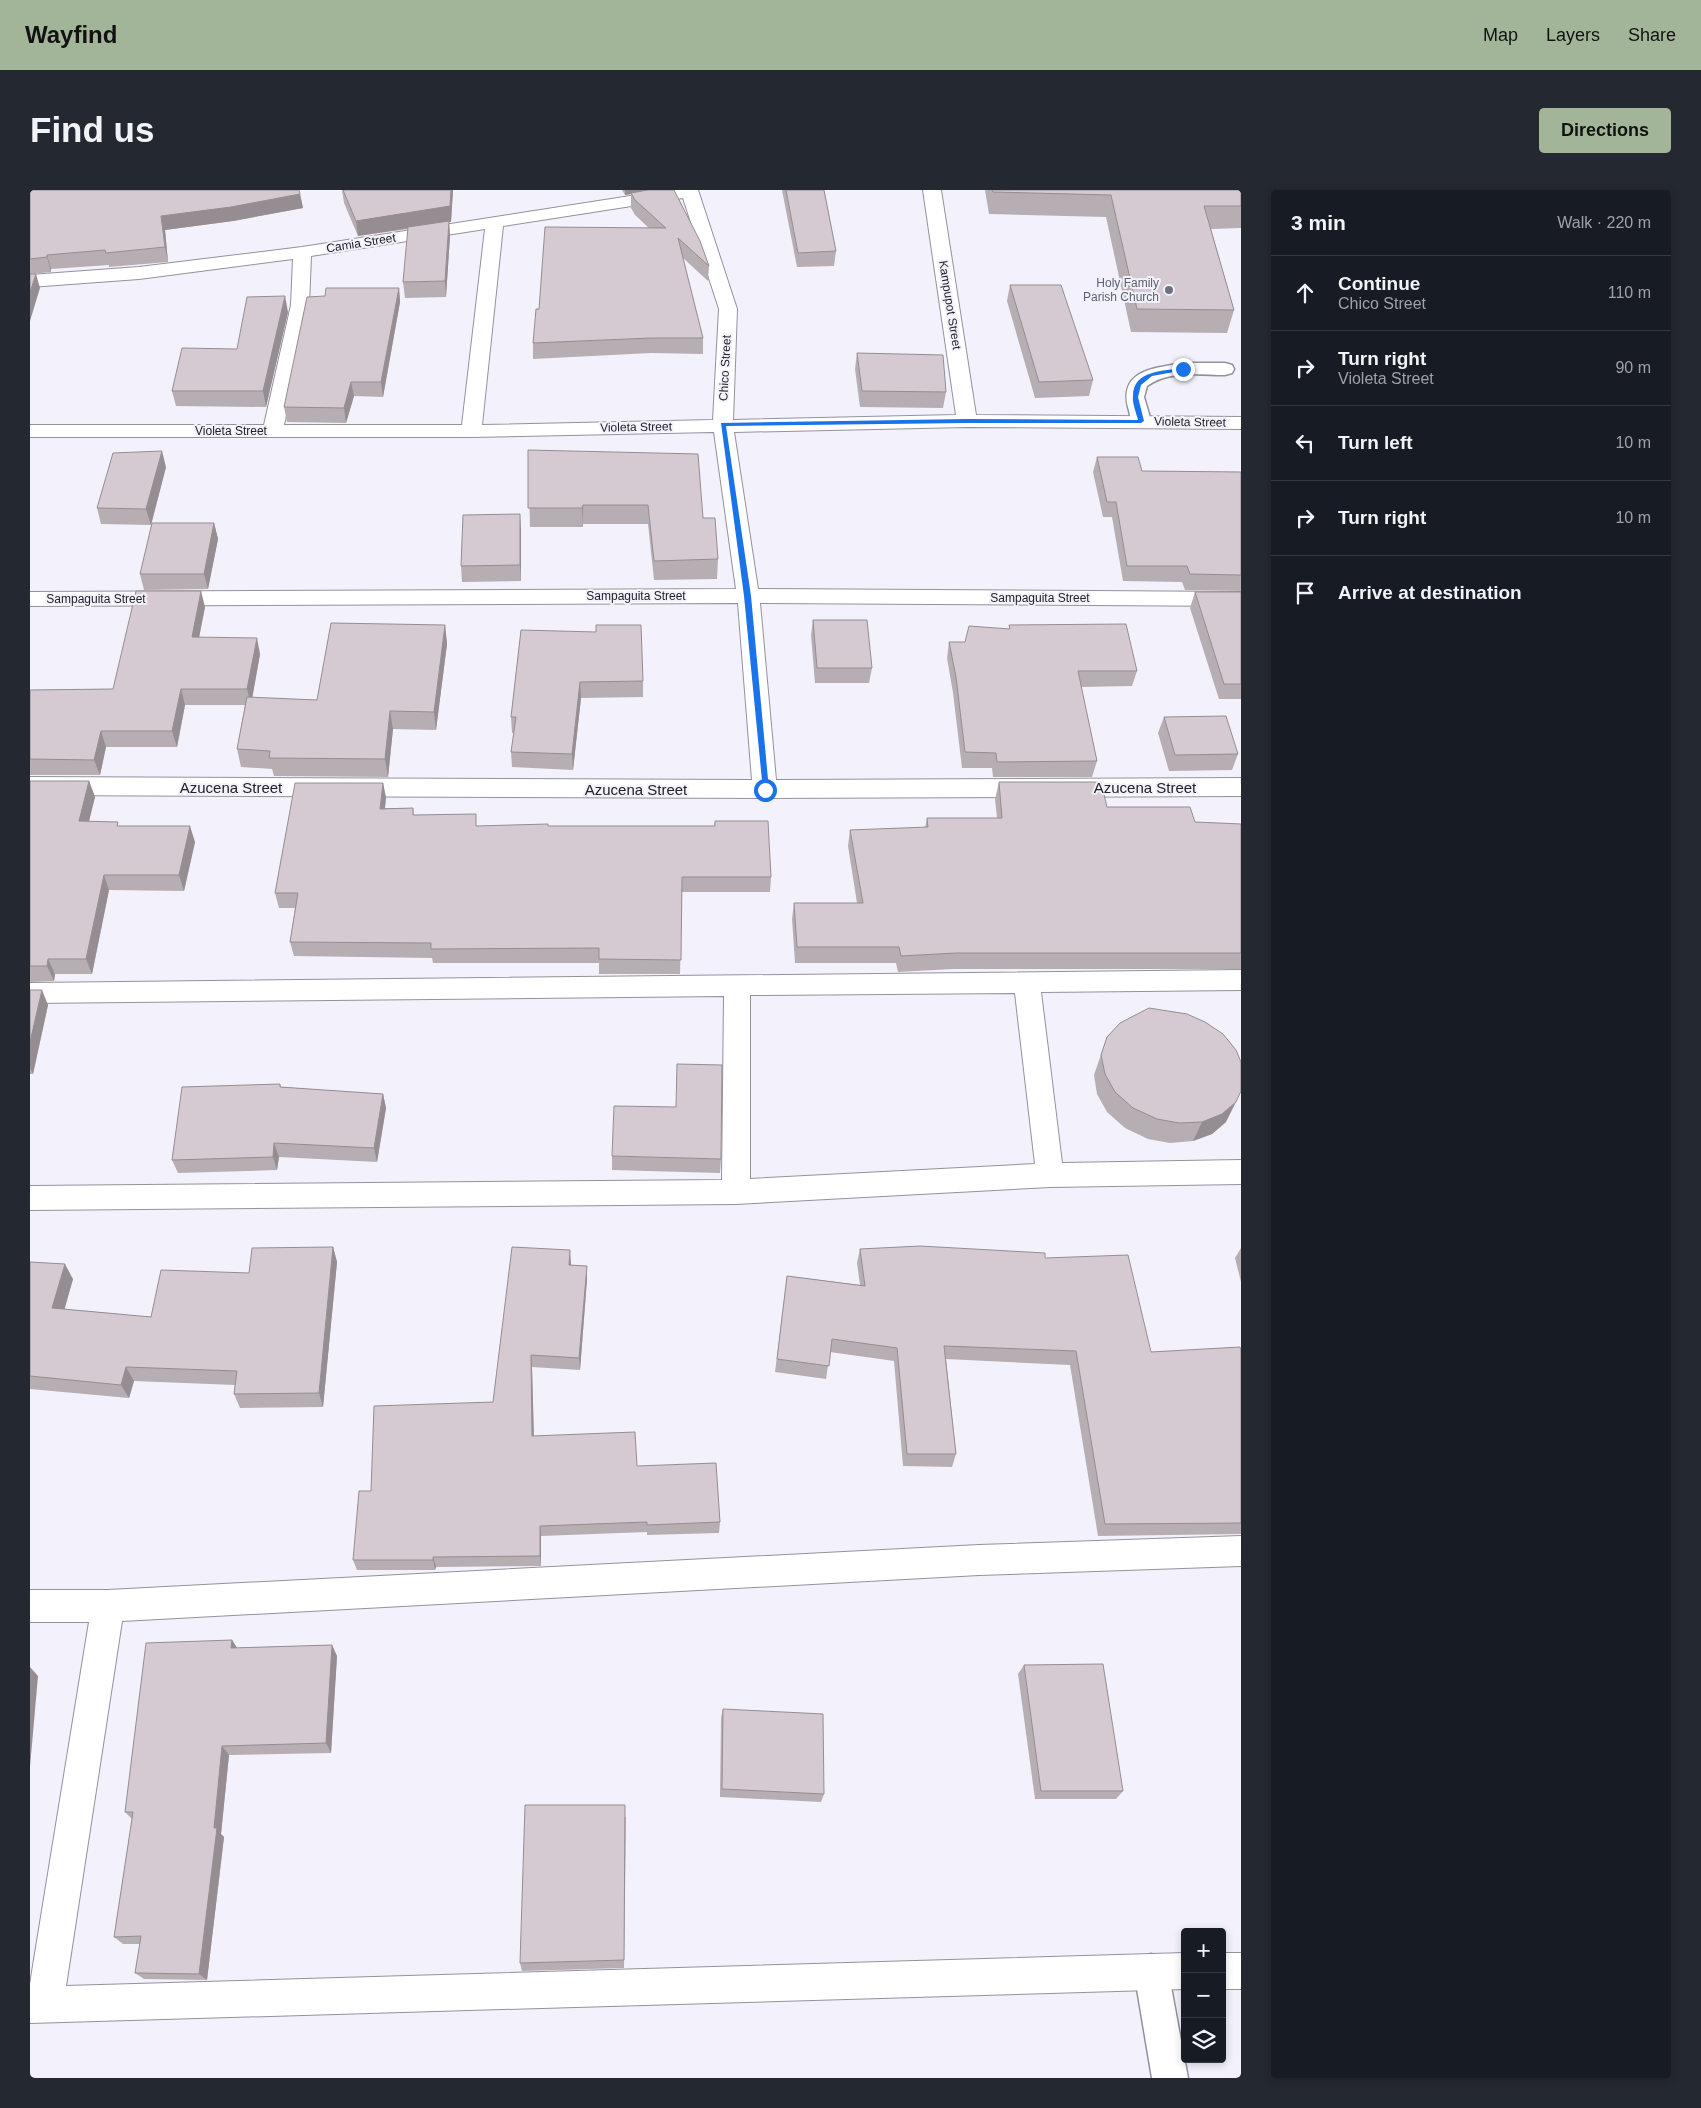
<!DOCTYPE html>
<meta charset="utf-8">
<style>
:root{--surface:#171b24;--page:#242831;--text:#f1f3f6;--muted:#9ea1a6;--line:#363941;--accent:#a3b598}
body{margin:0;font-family:Helvetica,sans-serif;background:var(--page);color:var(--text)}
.controls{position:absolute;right:15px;bottom:15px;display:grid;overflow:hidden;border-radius:5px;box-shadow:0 2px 8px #0003}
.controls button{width:45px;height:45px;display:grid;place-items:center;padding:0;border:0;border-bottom:1px solid var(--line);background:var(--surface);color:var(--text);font:25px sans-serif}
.stop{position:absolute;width:15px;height:15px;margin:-11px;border:4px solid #1a73e8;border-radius:50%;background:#fff}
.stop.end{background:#1a73e8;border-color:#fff;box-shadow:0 1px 5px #0008}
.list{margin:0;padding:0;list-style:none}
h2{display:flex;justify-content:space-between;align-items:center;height:65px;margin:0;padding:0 20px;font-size:21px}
h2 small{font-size:16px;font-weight:400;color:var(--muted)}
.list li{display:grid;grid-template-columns:32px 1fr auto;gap:15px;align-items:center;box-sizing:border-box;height:75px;padding:0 20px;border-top:1px solid var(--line)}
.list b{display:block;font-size:19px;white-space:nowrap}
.list p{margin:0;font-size:16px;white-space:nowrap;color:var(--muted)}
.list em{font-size:16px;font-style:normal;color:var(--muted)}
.icon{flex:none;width:28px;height:28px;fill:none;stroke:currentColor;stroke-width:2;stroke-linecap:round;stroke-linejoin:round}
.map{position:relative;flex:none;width:1211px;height:1888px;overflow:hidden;border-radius:5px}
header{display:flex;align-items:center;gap:30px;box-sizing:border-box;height:70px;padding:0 25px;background:var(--accent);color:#111}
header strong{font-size:24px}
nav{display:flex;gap:28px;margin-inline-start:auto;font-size:18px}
.intro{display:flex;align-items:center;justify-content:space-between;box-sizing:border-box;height:120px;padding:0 30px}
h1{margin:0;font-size:35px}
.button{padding:12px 22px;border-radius:5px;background:var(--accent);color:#111;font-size:18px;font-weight:700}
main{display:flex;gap:30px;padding:0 30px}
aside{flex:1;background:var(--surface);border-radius:5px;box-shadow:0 2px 8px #0003}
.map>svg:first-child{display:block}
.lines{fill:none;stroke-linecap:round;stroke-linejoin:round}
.lane-casing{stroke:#94919c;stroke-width:3}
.street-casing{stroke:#94919c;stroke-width:2}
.lane{fill:#fff;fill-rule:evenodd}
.street{fill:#fff;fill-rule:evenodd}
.wall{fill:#b7aeb4}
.shaded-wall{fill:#958d92}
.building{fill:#d5cad1;stroke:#958d92}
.route{fill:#1a73e8}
.worship-dot{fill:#6b7280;stroke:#f3f1fc;stroke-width:2}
.labels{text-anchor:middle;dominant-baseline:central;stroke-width:4;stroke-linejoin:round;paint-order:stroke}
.far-street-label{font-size:12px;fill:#232226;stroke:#f3f1fc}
.far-worship-label{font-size:12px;fill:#5b616d;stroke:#f3f1fc;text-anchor:end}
.street-label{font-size:15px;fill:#232226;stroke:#f3f1fc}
</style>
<header>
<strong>Wayfind</strong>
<nav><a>Map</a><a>Layers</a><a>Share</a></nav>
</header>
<div class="intro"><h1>Find us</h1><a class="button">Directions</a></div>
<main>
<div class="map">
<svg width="1211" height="1888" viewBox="0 0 1211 1888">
<rect width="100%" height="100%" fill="#f3f1fc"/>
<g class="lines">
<defs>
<g id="lane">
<path d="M1153,173H1195L1202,175L1204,179L1202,183L1195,185C1170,185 1138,180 1117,196L1114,207L1121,231L1118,235L1111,237L1104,235C1100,229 1100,223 1098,217C1089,179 1127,178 1153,173Z"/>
<path d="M1121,1764L1133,1769L1138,1781L1158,1888H1122L1104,1781L1109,1769Z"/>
</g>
<g id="street">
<path d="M639,0H668L707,119L703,230L926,225L893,0H911L946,225L1211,227V239L937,237L704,242L728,399L1211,402V416L730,413L746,590L1211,588V606L735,608L0,605V587L722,590L708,413L0,416V402L706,399L684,242L441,247H0V235H234L261,115L263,69L109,89L0,97V85L109,77L272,57ZM653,8L689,119L683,230L452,235L473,36ZM455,39L432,235H254L279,115L281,66Z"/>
<path d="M1211,780V800L1011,802L1032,973L1211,970V994L1020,997L706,1014L0,1020V996L692,990L694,806L0,813V793ZM985,803L1005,974L720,989V805Z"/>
<path d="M1211,1346V1376L949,1385L92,1431L36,1796L1155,1763V1799L0,1833V1794L59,1432H0V1400H78L949,1355Z"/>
<rect x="1192" y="1763" width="19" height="36"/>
</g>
</defs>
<!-- lane casing -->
<use href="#lane" class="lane-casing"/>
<!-- street casing -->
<use href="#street" class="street-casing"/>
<!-- lane -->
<use href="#lane" class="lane"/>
<!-- street -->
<use href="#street" class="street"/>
</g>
<!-- wall -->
<g class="wall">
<path d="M0,0L270,4L273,18L203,31L135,40L138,72L79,77V75L21,79V82L0,84Z"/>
<path d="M312,0H423L421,32H419L420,46L416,107L375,108L373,92L378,39L328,46L314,13Z"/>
<path d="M592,0H644L679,76L678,91L653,68L673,148V164L621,163L503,169V153L509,119L619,38L605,25L601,18V4L595,5Z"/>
<path d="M752,0H794L806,61L804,76L767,77Z"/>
<path d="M955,0H1211V38L1181,39L1204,120L1197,143L1101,142L1076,27L959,24Z"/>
<path d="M980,95L1063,190L1059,206L1005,208L977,111Z"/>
<path d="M369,98L370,112L353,207L324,206L316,233L257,232L254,217L295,106Z"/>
<path d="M258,122L236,217L146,216L142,201L207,159Z"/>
<path d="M827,163L916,202L913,218L830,217L825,179Z"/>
<path d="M498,260L673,328L688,369L687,389L624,390L618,334H553V337H500Z"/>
<path d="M1067,267L1112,281L1211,282V401L1155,400L1152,392L1093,391L1082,327H1073L1063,282Z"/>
<path d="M136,277L121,335L71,334L67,318Z"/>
<path d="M184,333L188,349L178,399L114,400L110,384Z"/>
<path d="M491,340V391L432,392L431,376Z"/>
<path d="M1165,402H1211V509H1189L1160,418Z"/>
<path d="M175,417L169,447L230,464L222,508L287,510L415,435L417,454L406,540L363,539L358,587L244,586L242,579L211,577L207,559L215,515H155L147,557H76L70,585H0V500L83,499Z"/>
<path d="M783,430L842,478L839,493H785L781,445Z"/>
<path d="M979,435L1107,481L1102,496L1051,497L1067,571L1062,587H963L962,578H932L923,503L917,468L919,452H935L979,439Z"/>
<path d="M491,440L613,491V507L551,508L543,580L482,577L481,562L484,543H482L481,527Z"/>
<path d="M1134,527L1208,564L1202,580L1139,581L1128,543Z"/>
<path d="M0,591H59L65,607L59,631L90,636L165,652L154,701L79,700L62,784H25L24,791L0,792Z"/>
<path d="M969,592L1077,617L1165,632L1211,634V779H922L868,782L866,773H765L762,729L764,713H827L818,656L820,640L895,638L897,628H967L965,609Z"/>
<path d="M353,593L356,608L355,618H383L384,625L447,636H684L685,631L741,687L740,702H652L650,784H569V773H403L402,768L264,766L260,752L265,718H249L245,703Z"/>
<path d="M0,800L18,815L3,884H0Z"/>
<path d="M1077,847L1196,932L1182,944L1163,951L1140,953L1118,949L1095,938L1077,922L1067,904L1064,885Z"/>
<path d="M250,894L251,897L353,904L356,918L347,972L249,967L247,980L148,983L142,970Z"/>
<path d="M582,966L691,969L690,983L582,980Z"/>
<path d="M303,1057L307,1072L293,1217L210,1218L204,1204L205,1195L104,1191L99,1208L0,1199V1072L43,1089L34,1119L121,1127L219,1083Z"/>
<path d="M1211,1058V1092L1205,1068Z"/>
<path d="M830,1059L1015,1068L1121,1162L1211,1160V1344L1068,1346L1040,1175L916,1169L926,1264L922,1277L873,1276L864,1171L800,1162L796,1189L745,1182L757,1086L830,1095L827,1073Z"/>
<path d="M541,1073V1075L557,1076V1089L550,1180L502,1177L504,1246L607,1276L690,1332L689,1343L617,1345V1342L511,1346V1376L406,1377L405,1380H327L323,1370L341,1301L463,1212Z"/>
<path d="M202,1450L207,1458L302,1455L307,1466L301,1563L199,1565L191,1644L194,1647L177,1790L114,1789L105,1783L110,1754H93L84,1747L102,1629L95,1622Z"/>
<path d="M994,1475L1093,1601L1086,1609H1005L988,1484Z"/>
<path d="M693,1519L794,1604L791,1612L690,1607L691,1528Z"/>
<path d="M596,1626L594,1778L492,1781L490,1773Z"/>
</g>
<!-- shaded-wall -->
<g class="shaded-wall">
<path d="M421,0H423L421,32H419L420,46L416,107L415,91L419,32L328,46L326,31Z"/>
<path d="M595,0H627L595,5Z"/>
<path d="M270,4L273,18L203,31L135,40L138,72L135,57L131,26Z"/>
<path d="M17,65L21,79V82L17,67Z"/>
<path d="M6,84L10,98L0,131V102Z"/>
<path d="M369,98L370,112L353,207L351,192Z"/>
<path d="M255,106L258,122L236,217L233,201Z"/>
<path d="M321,192L324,206L316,233L314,218Z"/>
<path d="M132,261L136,277L121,335L116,319Z"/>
<path d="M553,315V337L552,318Z"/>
<path d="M490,324L491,340V391L490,375Z"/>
<path d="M184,333L188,349L178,399L174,384Z"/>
<path d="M171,401L175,417L166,463L162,447Z"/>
<path d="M415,435L417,454L406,540L404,522Z"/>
<path d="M227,448L230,464L221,515L217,499Z"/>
<path d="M550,492L551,508L543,580L542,564Z"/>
<path d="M151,499L155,515L147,557L142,541Z"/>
<path d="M360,521L363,539L358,587L355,569Z"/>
<path d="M71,541L76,557L70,585L64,570Z"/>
<path d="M59,591L65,607L55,647L49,631Z"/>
<path d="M353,593L356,608L353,634L350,619Z"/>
<path d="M160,636L165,652L154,701L149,685Z"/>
<path d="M74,685L79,700L62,784L56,769Z"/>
<path d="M18,769L25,784L24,791L17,776Z"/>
<path d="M12,800L18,815L3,884L0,878V852Z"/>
<path d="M353,904L356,918L347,972L344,958Z"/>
<path d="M1206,912L1196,932L1182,944L1163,951L1172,932Z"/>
<path d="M244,953L249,967L247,980L243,967Z"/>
<path d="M303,1057L307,1072L293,1217L289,1203Z"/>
<path d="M540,1060L541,1073L540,1088L539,1075Z"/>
<path d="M35,1074L43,1089L31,1132L22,1118Z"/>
<path d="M557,1076V1089L550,1180L549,1168Z"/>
<path d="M501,1165L502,1177L504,1257L502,1246Z"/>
<path d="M96,1177L104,1191L99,1208L91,1195Z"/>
<path d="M510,1336L511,1346V1376L510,1366Z"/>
<path d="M403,1367L406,1377L405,1380L403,1370Z"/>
<path d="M202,1450L209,1461L201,1458Z"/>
<path d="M302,1455L307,1466L301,1563L296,1553Z"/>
<path d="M0,1477L8,1486L0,1577Z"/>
<path d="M192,1556L199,1565L191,1644L194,1647L177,1790L169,1784Z"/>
</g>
<!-- building -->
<g class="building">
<path d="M0,0H269L270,4L201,17L131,26L135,57L76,63L75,60L17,65V67L0,69Z"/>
<path d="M313,0H421L420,16L326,31Z"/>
<path d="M618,0H644L670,51L679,76L648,48L673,148H621L503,153L506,119H509L515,37L636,38L605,10L601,3Z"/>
<path d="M756,0H794L806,61L768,63Z"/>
<path d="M962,0H1211V16H1174L1204,120L1107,119L1081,5L963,2Z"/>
<path d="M419,31L415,91L373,92L378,37Z"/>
<path d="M0,84H6L0,102Z"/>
<path d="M980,95H1031L1063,190L1009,192Z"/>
<path d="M296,98H369L351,192H321L314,218L254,217L277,107L295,106Z"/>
<path d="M255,106L233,201H142L152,158L207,159L217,107Z"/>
<path d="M827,163L913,165L916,202L832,201Z"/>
<path d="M498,260L668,264L673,328H685L688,369L624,371L618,315H553L552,318H498Z"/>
<path d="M132,261L116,319L67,318L83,263Z"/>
<path d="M1067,267H1108L1112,281L1211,282V385L1160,384L1157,376H1097L1086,312H1077Z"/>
<path d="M490,324V375L431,376L433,325Z"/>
<path d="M122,333H184L174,384H110Z"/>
<path d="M106,401H171L162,447L227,448L217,499H151L142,541H71L64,570L0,569V500L83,499Z"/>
<path d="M1165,402H1211V494H1194Z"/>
<path d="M783,430H837L842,478H787Z"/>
<path d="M301,433L415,435L404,522L360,521L355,569L239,568L240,561L207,559L217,507L287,510Z"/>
<path d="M1096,434L1107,481H1048L1067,571L967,572L966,563L935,562L926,487L919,452H935L939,436L980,439L979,435Z"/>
<path d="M566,435H611L613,491L550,492L542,564L481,562L486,527H481L491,440L566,442Z"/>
<path d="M1196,526L1208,564L1145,565L1134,527Z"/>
<path d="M0,591H59L49,631L88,632L87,636H160L149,685H74L56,769H18L17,776H0Z"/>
<path d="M969,592H1071L1077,617H1160L1165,632L1211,634V763H926L871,766L869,757H767L764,713H833L820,640L898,637L897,628H972Z"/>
<path d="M265,593H353L350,619L383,618V625L446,624V636L518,634V636H685V631H738L741,687H652L651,770L569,769V758L401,759V753L260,752L268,703H245Z"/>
<path d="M0,800H12L0,852Z"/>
<path d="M1119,818L1157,824L1175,832L1193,844L1206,860L1211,872V901L1206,912L1192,924L1172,932L1149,933L1127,929L1103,918L1085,902L1075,884L1071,865L1077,847L1090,833Z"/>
<path d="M647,874L692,875L691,969L582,966L584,916L646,917Z"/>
<path d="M250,894V897L353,904L344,958L244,953L243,967L142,970L152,897Z"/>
<path d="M890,1056L1015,1063V1068L1098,1065L1121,1162L1210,1157L1211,1160V1333L1075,1334L1046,1161L914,1156L926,1264H877L867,1158L802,1149L799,1176L747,1169L757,1086L835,1096L830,1059Z"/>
<path d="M303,1057L289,1203L204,1204L207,1181L96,1177L91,1195L0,1186V1072L35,1074L22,1118L121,1127L131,1080L219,1083L222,1058Z"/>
<path d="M482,1057L540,1060L539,1075L557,1076L549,1168L501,1165L502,1246L605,1242L607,1276L686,1273L690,1332L617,1335V1332L510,1336V1366L403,1367V1370H323L329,1301H341L344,1216L463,1212Z"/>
<path d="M202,1450L201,1458L302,1455L296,1553L192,1556L184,1638H187L169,1784L105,1783L111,1746L84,1747L103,1622H95L116,1453Z"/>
<path d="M1073,1474L1093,1601H1011L994,1475Z"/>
<path d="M693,1519L793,1524L794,1604L692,1599Z"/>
<path d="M495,1615H595L594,1770L490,1773Z"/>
</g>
<!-- route -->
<path class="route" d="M1153,178L1155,180L1122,186L1111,195L1108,207L1114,231L1111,233H937L696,236L721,406L739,600L733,601L714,406L691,233L937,229L1108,230C1106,222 1102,213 1103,206C1103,180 1134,181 1153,178Z"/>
<!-- markers -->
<circle class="worship-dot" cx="1139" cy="100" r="5"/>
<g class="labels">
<!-- far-street labels -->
<g class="far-street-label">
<text transform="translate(331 53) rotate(-9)">Camia Street</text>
<text transform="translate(920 115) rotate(81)">Kampupot Street</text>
<text transform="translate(695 178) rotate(-87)">Chico Street</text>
<text transform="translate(1160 232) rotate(1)">Violeta Street</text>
<text transform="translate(606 237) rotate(-1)">Violeta Street</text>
<text x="201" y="241">Violeta Street</text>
<text x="606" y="406">Sampaguita Street</text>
<text x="1010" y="408">Sampaguita Street</text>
<text x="66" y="409">Sampaguita Street</text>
</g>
<!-- far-worship labels -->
<g class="far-worship-label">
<text x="1129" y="93">Holy Family<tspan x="1129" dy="14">Parish Church</tspan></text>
</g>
<!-- street labels -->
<g class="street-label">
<text x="201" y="597">Azucena Street</text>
<text x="1115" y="597">Azucena Street</text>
<text x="606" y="599">Azucena Street</text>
</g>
</g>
</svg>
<div class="controls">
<button>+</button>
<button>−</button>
<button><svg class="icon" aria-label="layers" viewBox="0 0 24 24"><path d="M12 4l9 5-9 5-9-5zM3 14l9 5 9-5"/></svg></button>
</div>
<div class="stop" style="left:735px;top:600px"></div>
<div class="stop end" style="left:1153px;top:179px"></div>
</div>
<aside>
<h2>3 min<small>Walk · 220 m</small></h2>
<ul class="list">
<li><svg class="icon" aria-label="ahead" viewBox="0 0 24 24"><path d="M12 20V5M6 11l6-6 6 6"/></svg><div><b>Continue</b><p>Chico Street</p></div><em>110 m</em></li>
<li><svg class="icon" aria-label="right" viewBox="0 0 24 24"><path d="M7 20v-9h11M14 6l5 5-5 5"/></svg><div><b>Turn right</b><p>Violeta Street</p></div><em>90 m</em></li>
<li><svg class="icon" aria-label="left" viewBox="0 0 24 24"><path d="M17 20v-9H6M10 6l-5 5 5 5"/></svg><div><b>Turn left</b></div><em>10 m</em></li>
<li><svg class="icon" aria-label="right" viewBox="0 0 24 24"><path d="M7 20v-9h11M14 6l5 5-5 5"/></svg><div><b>Turn right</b></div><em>10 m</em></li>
<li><svg class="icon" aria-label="arrive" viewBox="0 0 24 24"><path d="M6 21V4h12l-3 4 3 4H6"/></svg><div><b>Arrive at destination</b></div></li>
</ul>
</aside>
</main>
